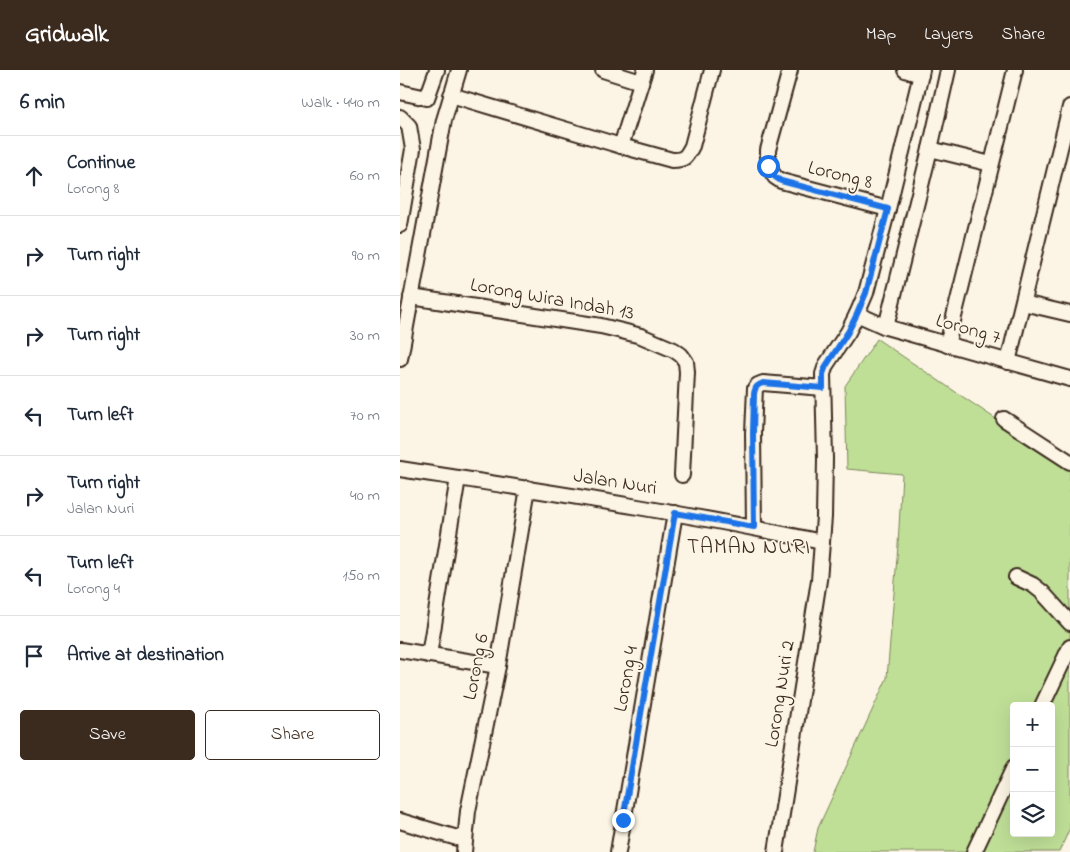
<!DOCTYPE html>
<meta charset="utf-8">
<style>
:root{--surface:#fff;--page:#f6f6f7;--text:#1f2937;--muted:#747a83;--line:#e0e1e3;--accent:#3b2a1e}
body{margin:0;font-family:"Indie Flower",sans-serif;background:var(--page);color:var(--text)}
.controls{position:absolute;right:15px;bottom:15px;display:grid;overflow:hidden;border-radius:5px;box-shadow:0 5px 20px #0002}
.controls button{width:45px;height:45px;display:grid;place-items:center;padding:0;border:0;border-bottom:1px solid var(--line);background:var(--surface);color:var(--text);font:25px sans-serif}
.stop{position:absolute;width:15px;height:15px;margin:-11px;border:4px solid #1a73e8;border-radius:50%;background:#fff}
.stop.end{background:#1a73e8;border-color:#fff;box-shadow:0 1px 5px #0008}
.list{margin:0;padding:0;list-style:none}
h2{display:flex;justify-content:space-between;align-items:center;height:65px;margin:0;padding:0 20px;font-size:21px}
h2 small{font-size:16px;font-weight:400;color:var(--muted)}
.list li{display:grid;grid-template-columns:32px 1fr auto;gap:15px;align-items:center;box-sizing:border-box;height:80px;padding:0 20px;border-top:1px solid var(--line)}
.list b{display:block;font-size:19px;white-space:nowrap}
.list p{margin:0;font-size:16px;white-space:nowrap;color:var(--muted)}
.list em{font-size:16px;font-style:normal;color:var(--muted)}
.actions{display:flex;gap:10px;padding:15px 20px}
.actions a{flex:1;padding:11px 0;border:1px solid var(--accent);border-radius:5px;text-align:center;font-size:18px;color:var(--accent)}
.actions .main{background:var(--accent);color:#fff}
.icon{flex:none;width:28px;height:28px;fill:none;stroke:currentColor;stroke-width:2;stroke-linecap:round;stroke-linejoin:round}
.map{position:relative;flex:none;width:670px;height:782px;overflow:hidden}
header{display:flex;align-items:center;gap:30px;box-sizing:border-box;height:70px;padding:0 25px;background:var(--accent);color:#fff}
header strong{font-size:24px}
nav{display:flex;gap:28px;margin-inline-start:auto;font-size:18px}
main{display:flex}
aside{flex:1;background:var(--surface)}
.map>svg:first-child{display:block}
.green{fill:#bfdf97;stroke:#7d845a;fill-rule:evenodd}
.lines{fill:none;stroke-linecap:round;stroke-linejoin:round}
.minor-casing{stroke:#3b2a1e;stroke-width:18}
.minor{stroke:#fcf5e5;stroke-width:14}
.route{stroke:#1a73e8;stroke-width:6}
.labels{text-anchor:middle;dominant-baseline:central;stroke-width:4;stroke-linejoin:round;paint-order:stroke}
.street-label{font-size:20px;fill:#3b2a1e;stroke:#fcf5e5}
.neighbourhood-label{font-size:21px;letter-spacing:1px;fill:#3b2a1e;stroke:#fcf5e5}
</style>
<header>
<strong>Gridwalk</strong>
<nav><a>Map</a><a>Layers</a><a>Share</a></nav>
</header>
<main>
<aside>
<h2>6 min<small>Walk · 440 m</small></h2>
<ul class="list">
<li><svg class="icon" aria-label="ahead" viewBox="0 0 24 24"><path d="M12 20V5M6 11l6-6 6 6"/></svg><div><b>Continue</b><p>Lorong 8</p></div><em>60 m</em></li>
<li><svg class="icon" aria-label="right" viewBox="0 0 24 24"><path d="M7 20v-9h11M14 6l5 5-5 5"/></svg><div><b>Turn right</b></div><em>90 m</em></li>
<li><svg class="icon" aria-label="right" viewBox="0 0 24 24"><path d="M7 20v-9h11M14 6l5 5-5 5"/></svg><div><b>Turn right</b></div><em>30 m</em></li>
<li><svg class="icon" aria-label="left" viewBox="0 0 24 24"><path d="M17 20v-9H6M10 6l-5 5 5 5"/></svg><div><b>Turn left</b></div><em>70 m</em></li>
<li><svg class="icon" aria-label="right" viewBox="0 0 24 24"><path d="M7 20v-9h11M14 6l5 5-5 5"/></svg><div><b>Turn right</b><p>Jalan Nuri</p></div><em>40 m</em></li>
<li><svg class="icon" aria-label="left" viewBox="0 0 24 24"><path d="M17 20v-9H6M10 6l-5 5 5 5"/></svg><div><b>Turn left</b><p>Lorong 4</p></div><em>150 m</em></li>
<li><svg class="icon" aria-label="arrive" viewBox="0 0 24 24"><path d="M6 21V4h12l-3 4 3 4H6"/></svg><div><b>Arrive at destination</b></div></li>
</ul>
<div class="actions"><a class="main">Save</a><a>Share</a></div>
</aside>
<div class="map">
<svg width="670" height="782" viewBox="0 0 670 782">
<rect width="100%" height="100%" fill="#fcf5e5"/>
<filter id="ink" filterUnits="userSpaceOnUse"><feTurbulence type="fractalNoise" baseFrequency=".02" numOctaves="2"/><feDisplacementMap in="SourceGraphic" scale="10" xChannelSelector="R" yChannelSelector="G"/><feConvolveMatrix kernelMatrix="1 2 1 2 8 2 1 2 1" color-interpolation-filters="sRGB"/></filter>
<g filter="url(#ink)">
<!-- green -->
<path class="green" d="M477,269L670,399V758L659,782H413L418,758L487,608L498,475L502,404L447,399L445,316ZM614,636H651V763H614Z"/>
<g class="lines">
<defs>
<g id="minor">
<path d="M203,0L241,12"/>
<path d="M390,0L368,80V96L375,107L381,111L488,139"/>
<path d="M505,0L521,5"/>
<path d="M0,22L27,28L37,0"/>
<path d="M51,25L221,76L272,90C285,90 286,87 292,76L312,0"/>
<path d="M0,47L9,56L13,79L0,155"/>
<path d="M221,76L245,0"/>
<path d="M530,79L591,94"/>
<path d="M11,227L201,256L222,261L241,266L274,280L281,285L286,292L287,302L282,405"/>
<path d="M623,233L670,244"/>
<path d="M457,244L486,257L670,309"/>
<path d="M486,257L530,79L548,0"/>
<path d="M547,275L615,0"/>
<path d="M0,289L44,50L59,0"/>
<path d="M608,292L670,37"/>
<path d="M604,349L670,392"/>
<path d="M0,399C141,421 282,442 422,472"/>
<path d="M354,457L353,363L355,318L358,315L363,313L423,318"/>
<path d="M616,507L633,515L642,522L670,553"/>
<path d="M0,580L98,596"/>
<path d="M29,585L58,408"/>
<path d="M642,636L670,577"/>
<path d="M0,751L64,770"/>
<path d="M64,782L68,741L98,596L128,418"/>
<path d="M218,782L275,443"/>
<path d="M376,782L419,510L424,447L425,389L423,304L426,295L448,262L457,244L466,223L488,139L522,0"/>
<path d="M574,782L614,697"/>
</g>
</defs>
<!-- minor casing -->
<use href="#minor" class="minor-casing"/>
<!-- minor -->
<use href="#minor" class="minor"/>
</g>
</g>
<g class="lines" filter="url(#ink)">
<!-- route -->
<path class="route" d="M223,750L275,443L354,457L353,363L354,324C355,317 357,315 363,313L423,318V304L426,296L448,262L457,244L466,223L488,139L381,111L375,107L368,96"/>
</g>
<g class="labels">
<!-- street labels -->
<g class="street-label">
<text transform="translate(440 106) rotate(14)">Lorong 8</text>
<text transform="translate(152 230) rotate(10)">Lorong Wira Indah 13</text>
<text transform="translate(568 260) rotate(16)">Lorong 7</text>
<text transform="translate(215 413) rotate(9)">Jalan Nuri</text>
<text transform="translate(77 597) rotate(-79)">Lorong 6</text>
<text transform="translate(227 609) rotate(-80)">Lorong 4</text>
<text transform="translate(381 624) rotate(-81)">Lorong Nuri 2</text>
</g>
<!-- neighbourhood labels -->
<g class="neighbourhood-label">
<text x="349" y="478">TAMAN NURI</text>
</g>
</g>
</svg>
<div class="controls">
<button>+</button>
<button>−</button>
<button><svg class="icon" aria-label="layers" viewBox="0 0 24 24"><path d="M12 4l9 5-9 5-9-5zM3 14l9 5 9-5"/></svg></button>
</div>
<div class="stop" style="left:368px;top:96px"></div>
<div class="stop end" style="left:223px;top:750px"></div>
</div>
</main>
